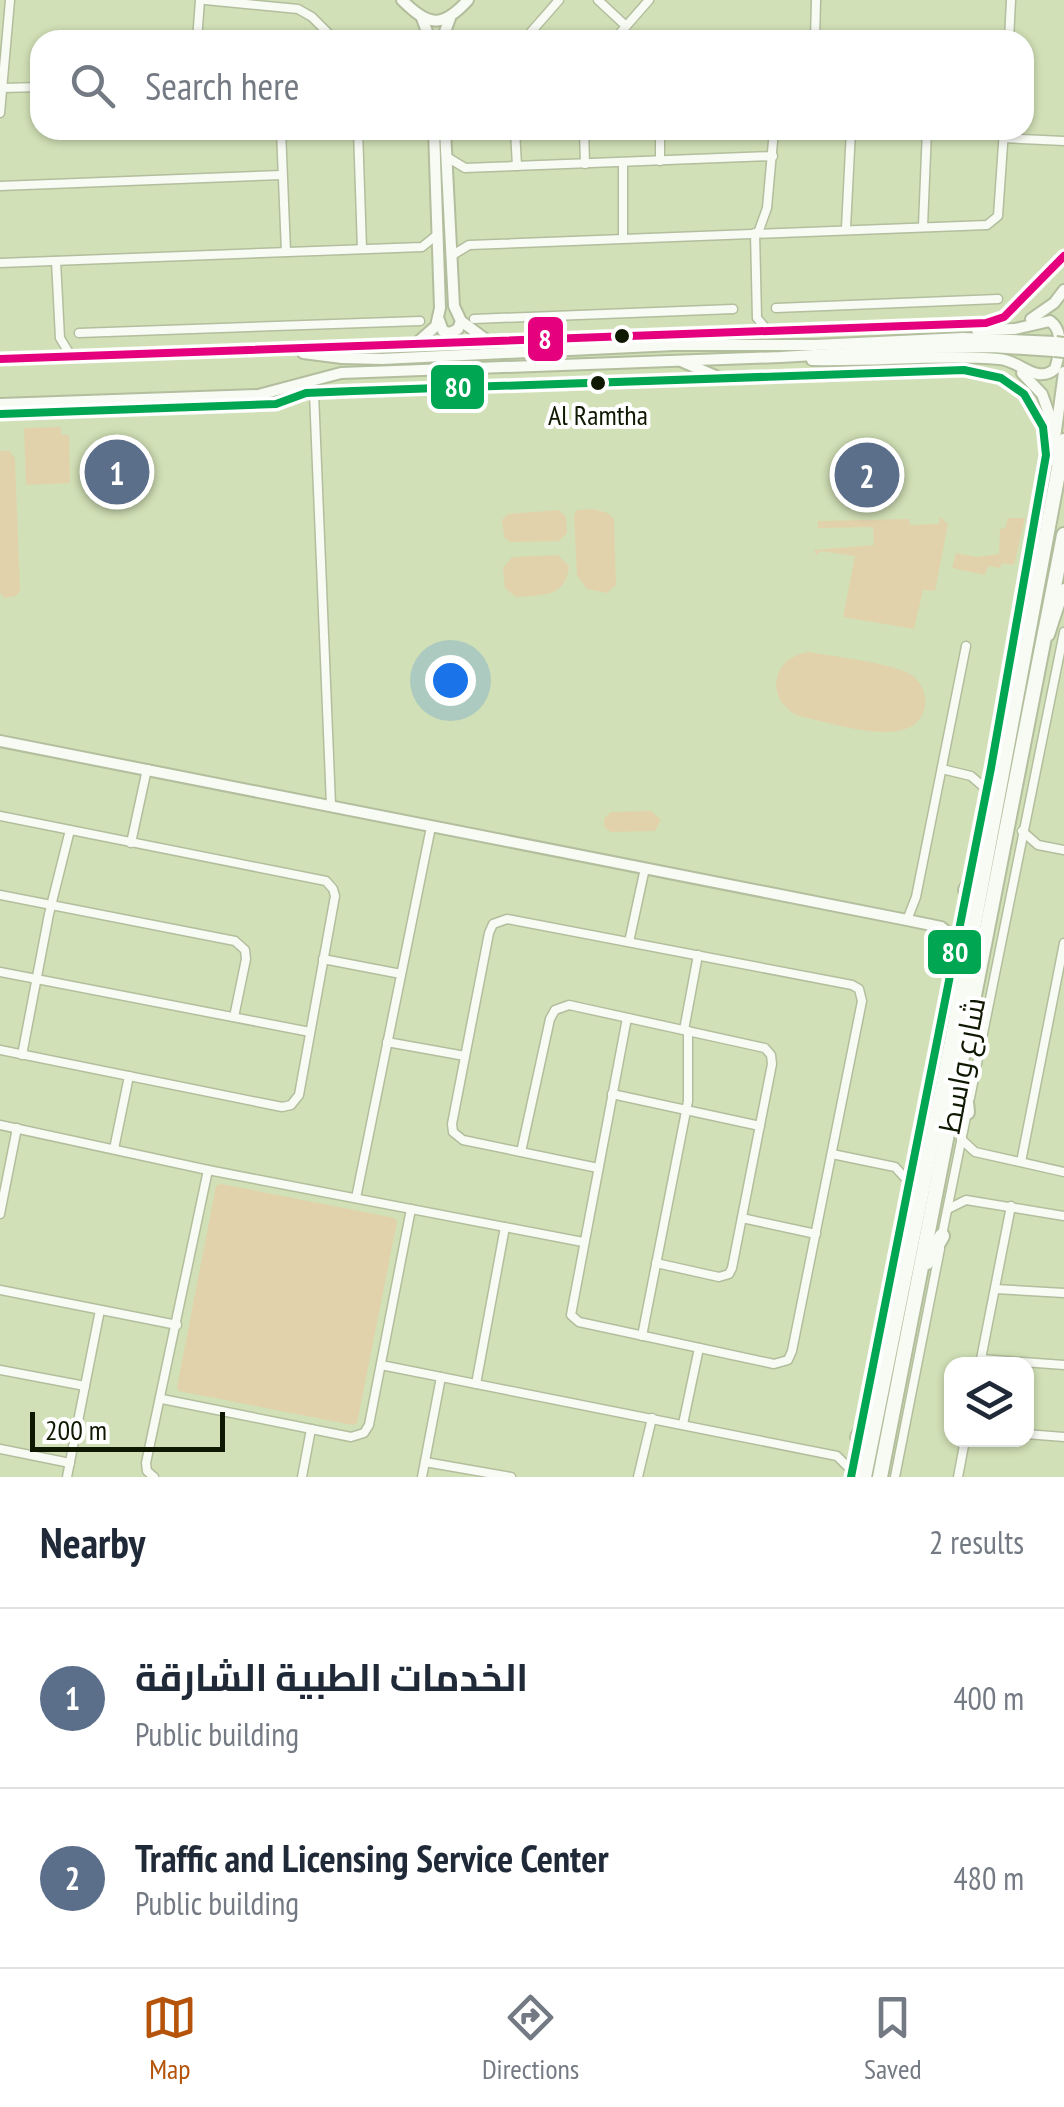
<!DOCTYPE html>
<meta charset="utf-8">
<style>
:root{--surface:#fff;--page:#f6f6f7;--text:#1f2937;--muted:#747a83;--line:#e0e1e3;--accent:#b45309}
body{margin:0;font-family:"PT Sans Narrow",Cairo,sans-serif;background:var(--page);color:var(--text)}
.controls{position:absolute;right:30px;bottom:30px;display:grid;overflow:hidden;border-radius:20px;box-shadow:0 2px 8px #0004}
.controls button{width:90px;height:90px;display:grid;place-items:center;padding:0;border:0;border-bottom:2px solid var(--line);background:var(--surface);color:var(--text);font:50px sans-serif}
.scale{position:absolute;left:30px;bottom:25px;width:195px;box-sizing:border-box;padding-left:10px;border:5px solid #0f1800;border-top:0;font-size:28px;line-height:35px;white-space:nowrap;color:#0f1800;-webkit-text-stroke:8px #fff;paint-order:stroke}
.you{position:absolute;left:450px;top:680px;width:35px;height:35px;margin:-25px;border:8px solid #fff;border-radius:50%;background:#1a73e8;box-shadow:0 0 0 15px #1a73e833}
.badge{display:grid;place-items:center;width:65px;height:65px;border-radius:50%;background:var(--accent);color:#fff;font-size:32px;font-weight:700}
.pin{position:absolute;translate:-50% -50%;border:5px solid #fff;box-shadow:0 2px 10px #0006}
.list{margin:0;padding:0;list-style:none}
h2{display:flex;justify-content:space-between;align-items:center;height:130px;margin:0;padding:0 40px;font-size:42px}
h2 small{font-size:32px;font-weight:400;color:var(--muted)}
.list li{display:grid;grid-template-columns:65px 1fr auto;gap:30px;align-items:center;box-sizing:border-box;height:180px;padding:0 40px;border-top:2px solid var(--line)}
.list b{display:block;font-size:38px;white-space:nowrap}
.list p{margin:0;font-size:32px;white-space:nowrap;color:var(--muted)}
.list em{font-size:32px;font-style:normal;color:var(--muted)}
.icon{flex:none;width:55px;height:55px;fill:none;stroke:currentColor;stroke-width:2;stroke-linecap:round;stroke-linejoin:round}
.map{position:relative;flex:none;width:1064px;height:1477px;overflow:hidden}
.search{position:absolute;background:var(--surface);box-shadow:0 2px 8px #0004;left:30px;right:30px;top:30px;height:110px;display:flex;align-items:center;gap:25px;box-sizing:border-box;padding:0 35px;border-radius:30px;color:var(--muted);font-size:38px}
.sheet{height:490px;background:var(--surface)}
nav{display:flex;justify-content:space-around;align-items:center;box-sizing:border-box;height:140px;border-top:2px solid var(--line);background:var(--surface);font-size:28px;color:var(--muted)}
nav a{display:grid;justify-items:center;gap:5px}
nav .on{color:var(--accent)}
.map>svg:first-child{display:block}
.green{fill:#e2d2ac}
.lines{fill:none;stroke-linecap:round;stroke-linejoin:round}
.street-casing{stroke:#b2be9d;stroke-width:11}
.secondary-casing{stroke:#b2be9d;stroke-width:14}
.highway-casing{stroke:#b2be9d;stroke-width:18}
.street{stroke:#f8faf4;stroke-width:8}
.secondary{stroke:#f8faf4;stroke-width:10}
.highway{stroke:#f8faf4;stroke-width:14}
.secondary-bridge-casing{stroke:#b2be9d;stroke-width:14;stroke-linecap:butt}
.secondary-bridge{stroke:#f8faf4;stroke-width:10}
.bus-1-casing{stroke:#fff;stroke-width:15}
.bus-2-casing{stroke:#fff;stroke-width:15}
.bus-1{stroke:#e5007d;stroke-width:8}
.bus-2{stroke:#00a651;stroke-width:8}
.bus-dot{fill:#0f1800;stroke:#fff;stroke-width:4}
.labels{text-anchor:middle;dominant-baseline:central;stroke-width:8;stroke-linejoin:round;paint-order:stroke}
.bus-label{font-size:28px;fill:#0f1800;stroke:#fff}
.street-label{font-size:30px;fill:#0f1800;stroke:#fff}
.line-badge{stroke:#fff;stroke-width:4}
.badge-label{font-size:28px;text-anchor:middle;font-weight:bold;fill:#fff}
</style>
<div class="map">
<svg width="1064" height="1477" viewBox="0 0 1064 1477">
<rect width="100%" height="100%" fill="#d1e0b6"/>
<!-- green -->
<g class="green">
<path d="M61,427V435H69L70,483L26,485L24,428Z"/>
<path d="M0,451H9L15,458L20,591L16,596L5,598L0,593Z"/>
<path d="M592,509L608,513L614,519L616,585L607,593L587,589L577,575L574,515L577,510Z"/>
<path d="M559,510L566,517L567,533L559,541L510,542L504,537L502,520L508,514Z"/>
<path d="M940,517L948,524L935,591L923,590L914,629L843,617L855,556L820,551L817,555L814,550L874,545L873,527L818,528V521L909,519L910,525L939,524Z"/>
<path d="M1008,518H1025L1014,565L1002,563L1000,568L988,566L985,575L952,568L956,553L977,557L999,554L1000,529L1005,528Z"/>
<path d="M558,555L569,566C566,598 542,595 516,597L505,588L503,568L512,557Z"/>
<path d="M809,652C835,657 886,662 908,673C920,679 927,693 925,706C917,754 830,722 799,716C764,700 771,657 809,652Z"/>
<path d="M651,811L661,820L655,831L611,832L604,827V819L611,812Z"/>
<path d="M221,1184L395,1218L397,1222L357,1423L353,1425L179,1391L177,1387L216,1186Z"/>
</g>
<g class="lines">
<defs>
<g id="street">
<path d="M205,0L298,9L312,17L335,40"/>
<path d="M598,0L626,26"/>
<path d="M197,40L200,0"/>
<path d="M524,40L559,0"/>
<path d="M614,40L649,0"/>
<path d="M722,40H789"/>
<path d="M815,40L816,0"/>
<path d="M1009,40L1011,0"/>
<path d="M2,88L40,87"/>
<path d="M0,113L10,0"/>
<path d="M281,130L286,252"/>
<path d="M358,130L362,249"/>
<path d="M515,130L517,166"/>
<path d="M584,130L585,164"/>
<path d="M1003,138L1064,141"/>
<path d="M447,157L465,168L773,156"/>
<path d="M660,161V130"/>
<path d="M623,163V237"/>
<path d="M0,186L282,175"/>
<path d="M923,226L927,130"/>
<path d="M846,228L851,130"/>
<path d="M755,233L757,318L769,332"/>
<path d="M758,233L767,208L774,130"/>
<path d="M451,256L469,245L987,225L998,216L1004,130"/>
<path d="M56,261L60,338L71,356"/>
<path d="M0,263L422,247L438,234"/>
<path d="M776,308L998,299"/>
<path d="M474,319L733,309"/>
<path d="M79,333L420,321"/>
<path d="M314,393L331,805"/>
<path d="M942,769L971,776L986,789"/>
<path d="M0,816L326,881L333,889L335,896L299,1095L291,1105L282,1107L0,1050"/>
<path d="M1022,831L1038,845L1064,850"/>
<path d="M131,843L147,769"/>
<path d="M0,895L235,941L245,950L246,959L234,1017"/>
<path d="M907,920L916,897L966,646"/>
<path d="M629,942L645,868"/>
<path d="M323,959L401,974"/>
<path d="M0,972L310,1032"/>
<path d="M684,1030L698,955"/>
<path d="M387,1042L465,1056"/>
<path d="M22,1055L49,914L70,830"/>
<path d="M612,1094L760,1126"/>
<path d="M970,1098L1064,632"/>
<path d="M0,1125L208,1170L583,1242"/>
<path d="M961,1139L975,1152L1064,1172"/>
<path d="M114,1149L129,1076"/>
<path d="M521,1152L550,1019L555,1010L569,1005L765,1048L771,1055L772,1064L732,1268L729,1274L719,1277L656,1263"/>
<path d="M832,1154L895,1167L909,1182"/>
<path d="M1021,1162L1064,943"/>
<path d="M598,1168L463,1140L453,1132L452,1124L489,933L493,924L507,919L852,985L859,989L862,1001L792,1351L788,1360L774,1364L579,1322L571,1315L627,1018"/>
<path d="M356,1198L431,827"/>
<path d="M948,1209L966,1200L1064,1216"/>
<path d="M0,1214L17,1128"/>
<path d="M742,1218L816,1234"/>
<path d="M942,1235L967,1112"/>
<path d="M995,1289L1064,1293"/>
<path d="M0,1290L177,1325"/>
<path d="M642,1336L688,1101V1031"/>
<path d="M981,1359L1064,1365"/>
<path d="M980,1364L1011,1206"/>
<path d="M381,1365L837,1456L851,1470"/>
<path d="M0,1370L85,1386"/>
<path d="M476,1384L505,1227"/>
<path d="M162,1399L351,1437L364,1433L369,1425L411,1209"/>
<path d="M683,1424L699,1348"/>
<path d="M1026,1434L1064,1437"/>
<path d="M0,1449L70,1463"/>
<path d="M425,1462L511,1477"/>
<path d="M67,1477L100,1310"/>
<path d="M154,1477L147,1471L146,1463L208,1170"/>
<path d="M302,1477L311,1429"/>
<path d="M422,1477L441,1377"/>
<path d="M638,1477L652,1418"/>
<path d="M895,1477L940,1249"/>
<path d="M958,1477L965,1440"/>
</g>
<g id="secondary">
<path d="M402,0C428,26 442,29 468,0"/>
<path d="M422,18L430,40"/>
<path d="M442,40L450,18"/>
<path d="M445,130L454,306L461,321L488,341"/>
<path d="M1031,319L1054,303L1064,290"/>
<path d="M439,320L443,331L450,333L458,329L461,321"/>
<path d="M419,341L436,326L440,308L434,130"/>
<path d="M303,353L342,358L382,359L674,345H815L963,338L1056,342"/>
<path d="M0,359L986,323L1004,317L1064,256"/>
<path d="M812,360C874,362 937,354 999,359C1020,360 1036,385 1055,369C1060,353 1064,331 1050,321L1015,329L977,330"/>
<path d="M683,362L718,377"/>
<path d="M1022,373L1042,394L1053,425"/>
<path d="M0,404L258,395L341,373L781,357L930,348L992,347L1054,351"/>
<path d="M0,414L276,404L306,393L353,391L964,370L1001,378L1024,394L1043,427L1046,455L991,768L851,1477"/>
<path d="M1052,460L1064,372"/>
<path d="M1049,635L1064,589"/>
<path d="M0,741L907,920L941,927L956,939"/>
</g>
<g id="highway">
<path d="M966,890L979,868"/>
<path d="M951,968L955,980L953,996"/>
<path d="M964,1084L967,1112"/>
<path d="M927,1262L942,1236"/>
<path d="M858,1437L870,1416"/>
<path d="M864,1477L952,1041L1064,441"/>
<path d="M880,1477L1064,535"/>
</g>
</defs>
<!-- street casing -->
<use href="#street" class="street-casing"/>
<!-- secondary casing -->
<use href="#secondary" class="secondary-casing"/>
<!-- highway casing -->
<use href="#highway" class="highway-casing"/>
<!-- street -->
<use href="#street" class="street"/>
<!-- secondary -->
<use href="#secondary" class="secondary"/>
<!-- highway -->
<use href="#highway" class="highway"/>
<defs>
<g id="secondary-bridge">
<path d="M1056,342L1064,343"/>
<path d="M1054,351L1064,352"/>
</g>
</defs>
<!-- secondary-bridge casing -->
<use href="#secondary-bridge" class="secondary-bridge-casing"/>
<!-- secondary-bridge -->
<use href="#secondary-bridge" class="secondary-bridge"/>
<defs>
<path id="bus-1" d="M0,359L986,323L1004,317L1064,256"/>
<path id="bus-2" d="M0,414L276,404L306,393L353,391L964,370L1001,378L1024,394L1043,427L1046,455L991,768L851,1477"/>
</defs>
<!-- bus-1 casing -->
<use href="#bus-1" class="bus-1-casing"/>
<!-- bus-2 casing -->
<use href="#bus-2" class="bus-2-casing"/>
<!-- bus-1 -->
<use href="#bus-1" class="bus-1"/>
<!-- bus-2 -->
<use href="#bus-2" class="bus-2"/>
</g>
<!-- markers -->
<g class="bus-dot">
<circle cx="622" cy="336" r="9"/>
<circle cx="598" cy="383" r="9"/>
</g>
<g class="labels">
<!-- bus labels -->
<g class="bus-label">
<text x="598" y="414">Al Ramtha</text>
</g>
<!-- street labels -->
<g class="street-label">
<text transform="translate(961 1065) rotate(-79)">شارع واسط</text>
</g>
</g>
<g class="line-badge">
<rect x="526" y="315" width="39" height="48" rx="10" fill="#e5007d"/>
<rect x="429" y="363" width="57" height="48" rx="10" fill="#00a651"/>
<rect x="926" y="928" width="57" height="48" rx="10" fill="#00a651"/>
</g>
<g class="badge-label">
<text x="545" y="349">8</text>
<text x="458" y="397">80</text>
<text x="955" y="962">80</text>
</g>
</svg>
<div class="controls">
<button><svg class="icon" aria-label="layers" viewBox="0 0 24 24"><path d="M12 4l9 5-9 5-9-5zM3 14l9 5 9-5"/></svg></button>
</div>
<div class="scale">200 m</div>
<div class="you"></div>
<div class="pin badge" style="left:117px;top:472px;background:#5c6f8a">1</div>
<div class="pin badge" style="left:867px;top:475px;background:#5c6f8a">2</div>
<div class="search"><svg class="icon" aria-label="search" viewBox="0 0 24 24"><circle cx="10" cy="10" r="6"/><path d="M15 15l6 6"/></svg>Search here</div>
</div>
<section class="sheet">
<h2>Nearby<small>2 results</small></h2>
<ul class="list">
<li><span class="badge" style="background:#5c6f8a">1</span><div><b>الخدمات الطبية الشارقة</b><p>Public building</p></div><em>400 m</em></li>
<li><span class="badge" style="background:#5c6f8a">2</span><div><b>Traffic and Licensing Service Center</b><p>Public building</p></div><em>480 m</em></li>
</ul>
</section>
<nav>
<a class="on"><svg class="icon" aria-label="map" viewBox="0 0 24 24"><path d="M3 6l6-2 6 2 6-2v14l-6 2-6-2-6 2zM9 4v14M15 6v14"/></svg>Map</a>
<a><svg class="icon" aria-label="directions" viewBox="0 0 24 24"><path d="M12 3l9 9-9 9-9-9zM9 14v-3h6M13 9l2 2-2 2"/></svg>Directions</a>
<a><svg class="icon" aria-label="saved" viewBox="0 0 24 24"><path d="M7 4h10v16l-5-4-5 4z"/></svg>Saved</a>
</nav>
